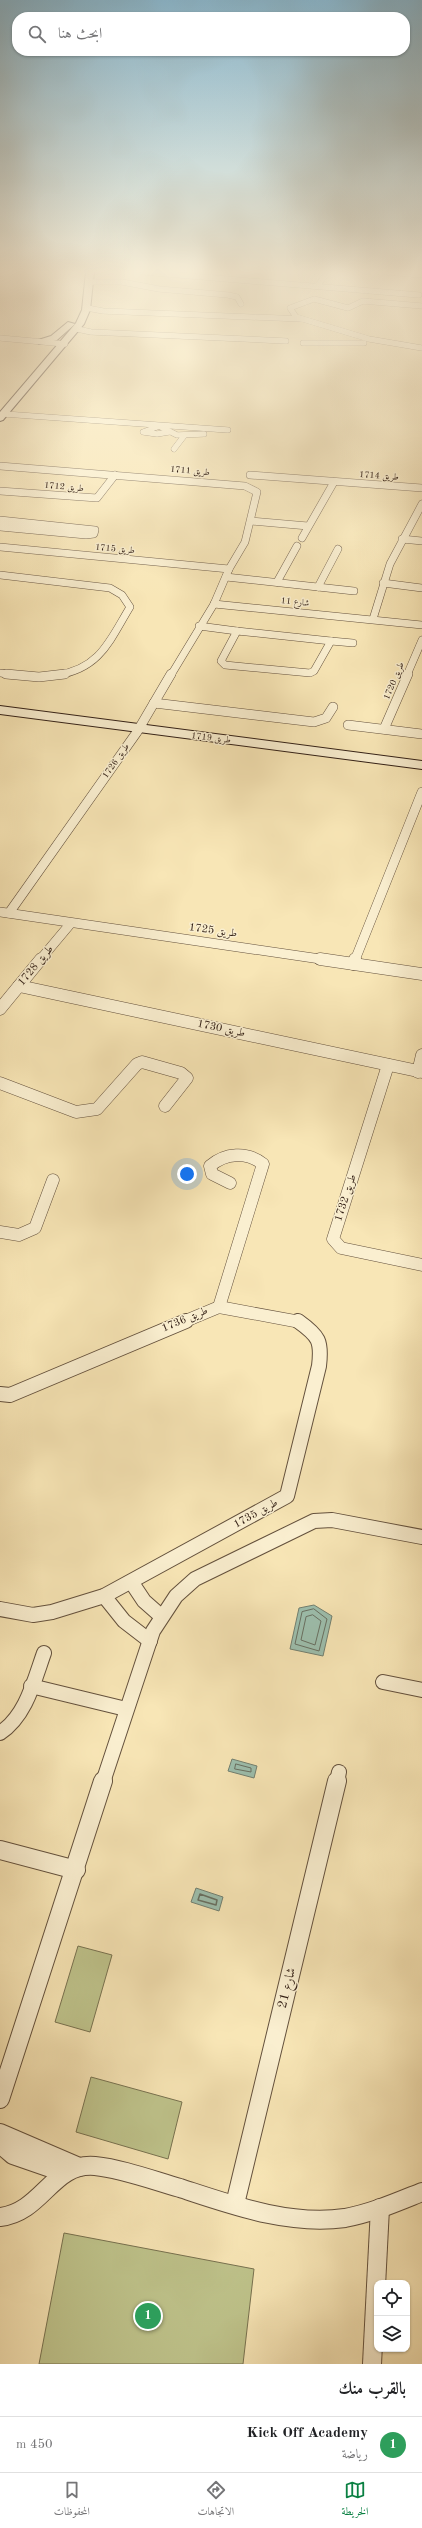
<!DOCTYPE html>
<html lang="ar">
<meta charset="utf-8">
<style>
:root{--surface:#fff;--page:#f2f2f2;--text:#202124;--muted:#757577;--line:#e0e0e0;--accent:#0b8043}
body{margin:0;font-family:"Old Standard TT",Amiri,serif;background:var(--page);color:var(--text);direction:rtl}
.controls{position:absolute;right:12px;bottom:12px;display:grid;overflow:hidden;border-radius:8px;box-shadow:0 1px 3px #0004}
.controls button{width:36px;height:36px;display:grid;place-items:center;padding:0;border:0;border-bottom:1px solid var(--line);background:var(--surface);color:var(--text);font:20px sans-serif}
.you{position:absolute;left:187px;top:1174px;width:14px;height:14px;margin:-10px;border:3px solid #fff;border-radius:50%;background:#1a73e8;box-shadow:0 0 0 6px #1a73e833}
.badge{display:grid;place-items:center;width:26px;height:26px;border-radius:50%;background:var(--accent);color:#fff;font-size:13px;font-weight:700}
.pin{position:absolute;translate:-50% -50%;border:2px solid #fff;box-shadow:0 1px 4px #0006}
.list{margin:0;padding:0;list-style:none}
h2{display:flex;justify-content:space-between;align-items:center;height:52px;margin:0;padding:0 16px;font-size:17px}
h2 small{font-size:13px;font-weight:400;color:var(--muted)}
.list li{display:grid;grid-template-columns:26px 1fr auto;gap:12px;align-items:center;box-sizing:border-box;height:56px;padding:0 16px;border-top:1px solid var(--line)}
.list b{display:block;font-size:15px;white-space:nowrap}
.list p{margin:0;font-size:13px;white-space:nowrap;color:var(--muted)}
.list em{font-size:13px;font-style:normal;color:var(--muted)}
.icon{flex:none;width:22px;height:22px;fill:none;stroke:currentColor;stroke-width:2;stroke-linecap:round;stroke-linejoin:round}
.map{position:relative;flex:none;width:422px;height:2364px;overflow:hidden;direction:ltr}
.search{position:absolute;background:var(--surface);box-shadow:0 1px 3px #0004;left:12px;right:12px;top:12px;height:44px;display:flex;align-items:center;gap:10px;box-sizing:border-box;padding:0 14px;border-radius:16px;color:var(--muted);font-size:15px}
.sheet{height:108px;background:var(--surface)}
nav{display:flex;justify-content:space-around;align-items:center;box-sizing:border-box;height:56px;border-top:1px solid var(--line);background:var(--surface);font-size:11px;color:var(--muted)}
nav a{display:grid;justify-items:center;gap:2px}
nav .on{color:var(--accent)}
.map>svg:first-child{display:block}
.green{fill:#bfc48c;stroke:#787250}
.water{fill:#9dc0af;stroke:#728071}
.lines{fill:none;stroke-linecap:round;stroke-linejoin:round}
.shore-far1{stroke:#687062;stroke-width:1}
.shore{stroke:#687062;stroke-width:1.5}
.street-far5-casing{stroke:#64513d;stroke-width:6}
.street-far4-casing{stroke:#64513d;stroke-width:8}
.street-far3-casing{stroke:#64513d;stroke-width:10}
.street-far2-casing{stroke:#64513d;stroke-width:13}
.street-far1-casing{stroke:#64513d;stroke-width:16}
.street-casing{stroke:#64513d;stroke-width:20}
.secondary-casing{stroke:#321f15;stroke-width:2}
.street-far5{stroke:#faefd0;stroke-width:5.5}
.street-far4{stroke:#faefd0;stroke-width:7}
.street-far3{stroke:#faefd0;stroke-width:9}
.street-far2{stroke:#faefd0;stroke-width:12}
.street-far1{stroke:#faefd0;stroke-width:14}
.street{stroke:#faefd0;stroke-width:18}
.secondary{fill:#faefd0;fill-rule:evenodd}
.labels{text-anchor:middle;dominant-baseline:central;stroke-width:3;stroke-linejoin:round;paint-order:stroke}
.far-street-label{font-size:9px;fill:#321f15;stroke:#faefd0}
.street-label{font-size:11px;fill:#321f15;stroke:#faefd0}
.near-street-label{font-size:13px;fill:#321f15;stroke:#faefd0}
</style>
<div class="map">
<svg width="422" height="2364" viewBox="0 0 422 2364">
<rect width="100%" height="100%" fill="#f8e6b6"/>
<filter id="stains"><feTurbulence type="fractalNoise" baseFrequency=".005" numOctaves="4"/><feColorMatrix values="0 0 0 0 .2 0 0 0 0 .09 0 0 0 0 .02 0 0 0 .5 -.17"/></filter>
<radialGradient id="worn" r=".72"><stop offset=".6" stop-color="#630" stop-opacity="0"/><stop offset="1" stop-color="#630" stop-opacity=".3"/></radialGradient>
<!-- green -->
<g class="green">
<path d="M78,1946L112,1955L90,2032L55,2022Z"/>
<path d="M91,2077L182,2102L168,2159L76,2132Z"/>
<path d="M64,2233L254,2269L243,2364H39Z"/>
</g>
<!-- water -->
<g class="water">
<path d="M314,1605L332,1616L323,1656L290,1649L299,1608Z"/>
<path d="M232,1759L257,1766L254,1778L228,1771Z"/>
<path d="M196,1888L223,1897L219,1911L191,1902Z"/>
</g>
<g class="lines">
<!-- shore-far1 -->
<g class="shore-far1">
<path d="M314,1609L327,1619L319,1651L295,1644L302,1612Z"/>
<path d="M313,1615L321,1621L315,1645L301,1640L306,1617Z"/>
<path d="M236,1764L251,1768V1772L235,1769Z"/>
</g>
<!-- shore -->
<path class="shore" d="M200,1894L217,1900L216,1905L198,1900Z"/>
<defs>
<g id="street-far5">
<path d="M143,272L419,295"/>
<path d="M385,272L422,275"/>
<path d="M92,282H122L159,289L228,295L237,297L241,304"/>
<path d="M317,286L328,272"/>
<path d="M422,306L363,301L348,308L314,299L290,308L296,317L369,339L422,348"/>
<path d="M87,308L103,311L302,319"/>
<path d="M77,329L91,332L286,341"/>
<path d="M0,338L65,344"/>
<path d="M303,343H364"/>
<path d="M4,414L228,430"/>
<path d="M157,427L143,432L157,434L169,432"/>
<path d="M161,427L177,435L204,434"/>
<path d="M174,449L184,436"/>
</g>
<g id="street-far4">
<path d="M0,466L245,486L257,492L245,542L229,569L214,604L171,675"/>
<path d="M250,475L422,488"/>
<path d="M0,491L97,498L115,475"/>
<path d="M0,520L95,530L94,534L86,535L0,527"/>
<path d="M251,521L308,526"/>
<path d="M302,538L334,482"/>
<path d="M402,539L422,541"/>
<path d="M0,547L229,569"/>
<path d="M0,575L110,588L122,595L130,607C110,640 100,669 57,675"/>
<path d="M226,577L354,591"/>
<path d="M277,582L297,546"/>
<path d="M383,583L422,588"/>
<path d="M318,587L338,549"/>
<path d="M214,604L422,625"/>
<path d="M373,619L390,564L422,504"/>
<path d="M199,626L237,631"/>
<path d="M237,631L331,641L314,671L310,673L225,665L221,661Z"/>
<path d="M331,641L353,643"/>
<path d="M0,673L15,675"/>
<path d="M407,675L422,640"/>
</g>
<g id="street-far3">
<path d="M6,674L39,677L65,674"/>
<path d="M154,703L314,722L326,718L333,707"/>
<path d="M348,725L422,734"/>
<path d="M384,729L408,674"/>
<path d="M0,912L327,960"/>
<path d="M9,913L137,732L171,674"/>
<path d="M40,960L71,923"/>
<path d="M355,960L422,792"/>
</g>
<g id="street-far2">
<path d="M320,959L422,974"/>
<path d="M353,964L355,959"/>
<path d="M19,986L422,1072"/>
<path d="M0,1009L41,959"/>
<path d="M388,1065L333,1239L341,1248L422,1265"/>
<path d="M418,1072L422,1055"/>
<path d="M0,1083L76,1112L97,1109L137,1064L142,1062L181,1073L187,1078L165,1106"/>
<path d="M0,1232L19,1235L35,1228L53,1180"/>
<path d="M219,1307L263,1164C247,1151 225,1153 210,1166L212,1174L230,1183"/>
<path d="M183,1322L219,1307L300,1322"/>
</g>
<g id="street-far1">
<path d="M0,1394L10,1395L186,1321"/>
<path d="M132,1583L144,1601L161,1616"/>
<path d="M104,1596L124,1621L150,1641"/>
<path d="M0,1609L33,1615L52,1612L104,1596L287,1496L319,1366C322,1341 319,1336 298,1321"/>
<path d="M383,1682L422,1690"/>
<path d="M31,1686L126,1709"/>
<path d="M0,1733C26,1716 34,1681 44,1653"/>
<path d="M103,1782L153,1631L176,1596L195,1579L314,1521L332,1520L422,1537"/>
<path d="M337,1782L339,1772"/>
</g>
<g id="street">
<path d="M0,1850L76,1870"/>
<path d="M0,2099L103,1781"/>
<path d="M0,2133L79,2167"/>
<path d="M0,2144L13,2155L65,2173"/>
<path d="M235,2204L337,1781"/>
<path d="M0,2217C43,2212 52,2162 95,2166C123,2169 152,2180 180,2188C232,2205 289,2226 345,2218C372,2213 397,2202 422,2192"/>
<path d="M372,2364L380,2208"/>
</g>
<g id="secondary">
<path d="M86,272H94L90,310L84,324L3,420L0,421V412L76,323L82,310Z"/>
<path d="M68,322L75,324L57,340L39,344L35,341L51,336Z"/>
<path d="M0,706L422,761V769L0,714Z"/>
</g>
</defs>
<!-- street-far5 casing -->
<use href="#street-far5" class="street-far5-casing"/>
<!-- street-far4 casing -->
<use href="#street-far4" class="street-far4-casing"/>
<!-- street-far3 casing -->
<use href="#street-far3" class="street-far3-casing"/>
<!-- street-far2 casing -->
<use href="#street-far2" class="street-far2-casing"/>
<!-- street-far1 casing -->
<use href="#street-far1" class="street-far1-casing"/>
<!-- street casing -->
<use href="#street" class="street-casing"/>
<!-- secondary casing -->
<use href="#secondary" class="secondary-casing"/>
<!-- street-far5 -->
<use href="#street-far5" class="street-far5"/>
<!-- street-far4 -->
<use href="#street-far4" class="street-far4"/>
<!-- street-far3 -->
<use href="#street-far3" class="street-far3"/>
<!-- street-far2 -->
<use href="#street-far2" class="street-far2"/>
<!-- street-far1 -->
<use href="#street-far1" class="street-far1"/>
<!-- street -->
<use href="#street" class="street"/>
<!-- secondary -->
<use href="#secondary" class="secondary"/>
</g>
<!-- sky -->
<linearGradient id="sky" x2="0" y2="1"><stop stop-color="#8ab9d1"/><stop offset="0.45" stop-color="#fcf4de"/><stop offset="1" stop-color="#fcf4de" stop-opacity="0"/></linearGradient>
<rect width="422" height="603" fill="url(#sky)"/>
<g class="labels">
<!-- far-street labels -->
<g class="far-street-label">
<text transform="translate(190 471) rotate(5)">طريق 1711</text>
<text transform="translate(379 476) rotate(4)">طريق 1714</text>
<text transform="translate(64 487) rotate(5)">طريق 1712</text>
<text transform="translate(115 549) rotate(5)">طريق 1715</text>
<text transform="translate(295 602) rotate(6)">شارع 11</text>
<text transform="translate(394 681) rotate(-67)">طريق 1720</text>
<text transform="translate(211 738) rotate(7)">طريق 1719</text>
<text transform="translate(116 761) rotate(-55)">طريق 1726</text>
</g>
<!-- street labels -->
<g class="street-label">
<text transform="translate(213 931) rotate(8)">طريق 1725</text>
<text transform="translate(36 966) rotate(-50)">طريق 1728</text>
<text transform="translate(221 1029) rotate(12)">طريق 1730</text>
<text transform="translate(346 1198) rotate(-72)">طريق 1732</text>
<text transform="translate(185 1320) rotate(-23)">طريق 1736</text>
<text transform="translate(256 1514) rotate(-29)">طريق 1735</text>
</g>
<!-- near-street labels -->
<g class="near-street-label">
<text transform="translate(287 1988) rotate(-76)">شارع 21</text>
</g>
</g>
<rect width="100%" height="100%" filter="url(#stains)"/>
<rect width="100%" height="100%" fill="url(#worn)"/>
</svg>
<div class="controls">
<button><svg class="icon" aria-label="locate" viewBox="0 0 24 24"><circle cx="12" cy="12" r="6"/><path d="M12 2v4M12 18v4M2 12h4M18 12h4"/></svg></button>
<button><svg class="icon" aria-label="layers" viewBox="0 0 24 24"><path d="M12 4l9 5-9 5-9-5zM3 14l9 5 9-5"/></svg></button>
</div>
<div class="you"></div>
<div class="pin badge" style="left:148px;top:2316px;background:#2e9e5b">1</div>
<div class="search"><svg class="icon" aria-label="search" viewBox="0 0 24 24"><circle cx="10" cy="10" r="6"/><path d="M15 15l6 6"/></svg>ابحث هنا</div>
</div>
<section class="sheet">
<h2>بالقرب منك<small></small></h2>
<ul class="list">
<li><span class="badge" style="background:#2e9e5b">1</span><div><b>Kick Off Academy</b><p>رياضة</p></div><em>450 m</em></li>
</ul>
</section>
<nav>
<a class="on"><svg class="icon" aria-label="map" viewBox="0 0 24 24"><path d="M3 6l6-2 6 2 6-2v14l-6 2-6-2-6 2zM9 4v14M15 6v14"/></svg>الخريطة</a>
<a><svg class="icon" aria-label="directions" viewBox="0 0 24 24"><path d="M12 3l9 9-9 9-9-9zM9 14v-3h6M13 9l2 2-2 2"/></svg>الاتجاهات</a>
<a><svg class="icon" aria-label="saved" viewBox="0 0 24 24"><path d="M7 4h10v16l-5-4-5 4z"/></svg>المحفوظات</a>
</nav>
